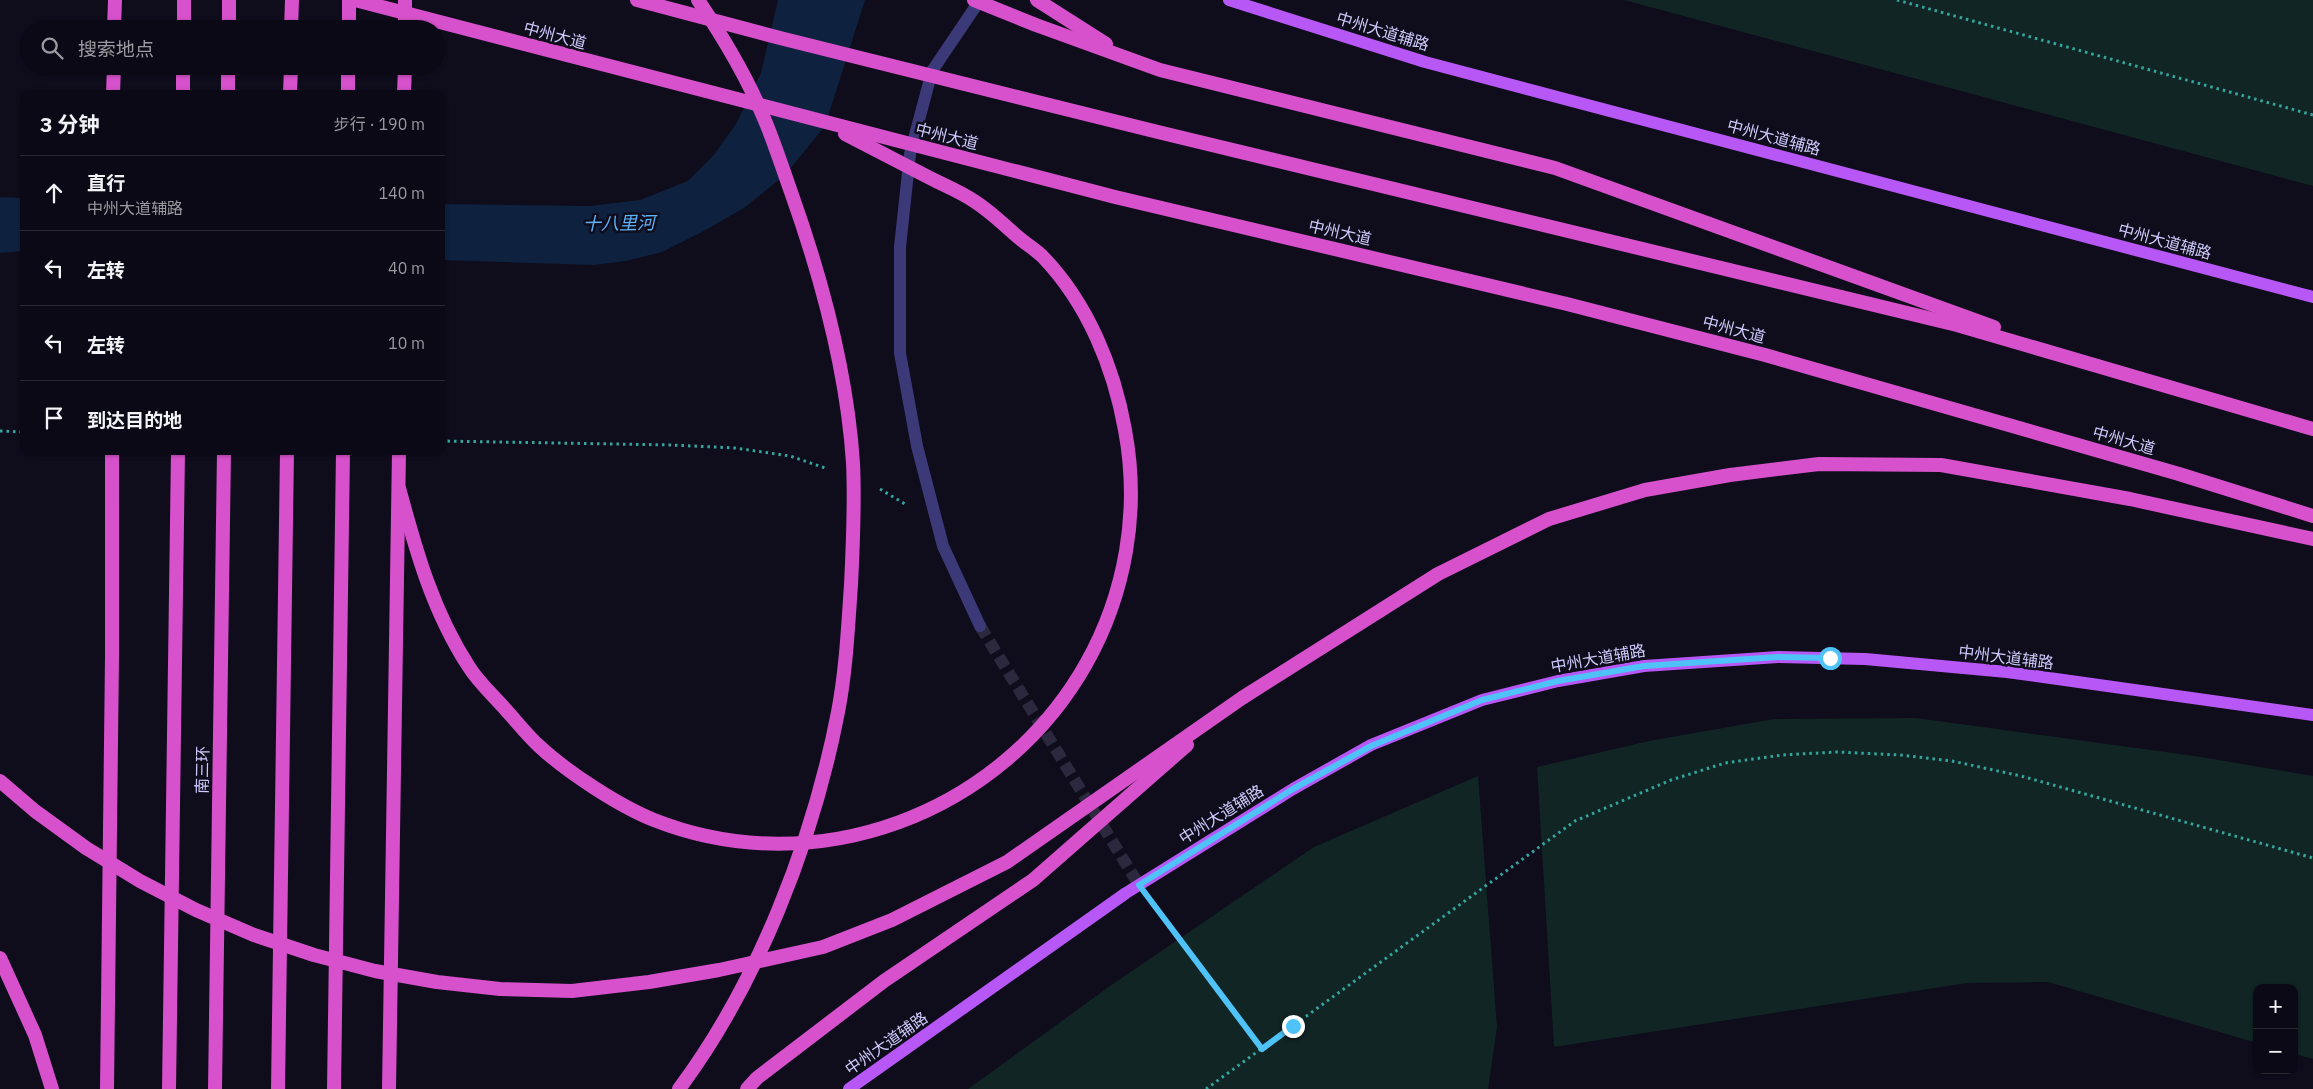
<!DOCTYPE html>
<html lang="zh">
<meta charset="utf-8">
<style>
:root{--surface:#0b0915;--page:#14121e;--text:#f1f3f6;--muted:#9a9aa0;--line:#2b2a34}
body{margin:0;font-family:"IBM Plex Sans","Noto Sans SC",sans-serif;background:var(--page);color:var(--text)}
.controls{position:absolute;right:15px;bottom:15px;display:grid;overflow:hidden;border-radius:10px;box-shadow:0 1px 4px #0004}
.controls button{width:45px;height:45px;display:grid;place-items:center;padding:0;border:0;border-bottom:1px solid var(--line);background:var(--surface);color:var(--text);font:25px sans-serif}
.stop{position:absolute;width:15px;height:15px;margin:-11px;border:4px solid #4fc3f7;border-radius:50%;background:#fff}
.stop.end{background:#4fc3f7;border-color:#fff;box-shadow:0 1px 5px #0008}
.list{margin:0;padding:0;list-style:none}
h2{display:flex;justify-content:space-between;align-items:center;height:65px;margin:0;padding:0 20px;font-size:21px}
h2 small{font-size:16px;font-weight:400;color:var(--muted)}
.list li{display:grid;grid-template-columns:32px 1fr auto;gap:15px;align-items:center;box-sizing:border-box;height:75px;padding:0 20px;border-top:1px solid var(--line)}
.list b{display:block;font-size:19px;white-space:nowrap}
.list p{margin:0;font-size:16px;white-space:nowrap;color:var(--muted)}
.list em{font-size:16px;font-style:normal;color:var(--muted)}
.icon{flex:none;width:28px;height:28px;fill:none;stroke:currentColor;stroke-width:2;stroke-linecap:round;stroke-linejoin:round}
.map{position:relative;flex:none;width:2313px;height:1089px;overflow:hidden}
.search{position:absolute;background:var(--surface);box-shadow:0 1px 4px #0004;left:20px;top:20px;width:425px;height:55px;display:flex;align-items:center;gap:12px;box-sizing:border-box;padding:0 18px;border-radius:28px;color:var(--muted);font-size:19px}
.panel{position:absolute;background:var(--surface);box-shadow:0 1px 4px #0004;left:20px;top:90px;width:425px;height:365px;border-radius:10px}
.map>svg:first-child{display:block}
.green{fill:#102524}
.water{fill:#0e213e}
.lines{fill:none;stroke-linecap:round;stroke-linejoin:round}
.minor-tunnel{stroke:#2c283e;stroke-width:12;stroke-dasharray:12 6;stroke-linecap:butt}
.path{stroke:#33a79e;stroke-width:3;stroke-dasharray:2.5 4;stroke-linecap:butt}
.minor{stroke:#3b3978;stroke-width:12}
.primary{stroke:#b757f6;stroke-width:12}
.trunk{stroke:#d651cb;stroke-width:14}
.route{stroke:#4fc3f7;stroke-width:6}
.labels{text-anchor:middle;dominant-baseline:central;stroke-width:5;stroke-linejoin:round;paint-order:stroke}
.street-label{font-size:16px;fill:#cecafc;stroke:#0f0c1c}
.water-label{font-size:18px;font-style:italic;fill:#5db3f7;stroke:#0f0c1c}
</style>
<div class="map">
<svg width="2313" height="1089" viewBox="0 0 2313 1089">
<rect width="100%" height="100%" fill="#0f0c1c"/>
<!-- green -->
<g class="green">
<path d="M1624,0H2313V186Z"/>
<path d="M1916,718L2195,756L2313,776V1059L2294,1054V988H2257V1043L2048,982L1967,983L1554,1047L1537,767L1649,741L1774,719Z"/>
<path d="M1478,776L1497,1027L1488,1089H968L1110,986L1314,847Z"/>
</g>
<!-- water -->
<g class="water">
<path d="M778,0H865L825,126L785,175L744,208L702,232L662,252L626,261L594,265L441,260V204L589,206L640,200L688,181L713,156L736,124L761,73Z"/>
<path d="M0,197L24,198V251L0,253Z"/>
</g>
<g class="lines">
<!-- minor-tunnel -->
<path class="minor-tunnel" d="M980,626L1139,885"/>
<!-- path -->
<g class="path">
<path d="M1897,0L2313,115"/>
<path d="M0,431L24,432"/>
<path d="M441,441L672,445L735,448L790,456L828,469"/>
<path d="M880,489L905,504"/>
<path d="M1154,906L1262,1049"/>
<path d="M1206,1089L1575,821L1671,780L1725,763L1782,755L1837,752L1900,755L1952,761L2021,776L2313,858"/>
</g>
<!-- minor -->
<path class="minor" d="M980,0L932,71L910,154L900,247V353L917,446L943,546L980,626"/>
<!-- primary -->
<g class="primary">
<path d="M1229,0L1425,62L2313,297"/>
<path d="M849,1089L1126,893L1293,789L1371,745L1482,700L1558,681L1644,666L1778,657L1865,659L2007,672L2313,715"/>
</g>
<!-- trunk -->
<g class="trunk">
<path d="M355,0L1115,197L1567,304L1765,355L2179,474L2313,516"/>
<path d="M637,0L780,38L1158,132L1957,325L2313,429"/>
<path d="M974,0L1036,25L1160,70L1555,168L1994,327"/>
<path d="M1037,0L1106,44"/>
<path d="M114,29L115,0"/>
<path d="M184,29V0"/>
<path d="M229,29V0"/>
<path d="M291,29L292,0"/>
<path d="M349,29V0"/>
<path d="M405,29V0"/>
<path d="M113,94L114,66"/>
<path d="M183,94V66"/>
<path d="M228,94V66"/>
<path d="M290,94L291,66"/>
<path d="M348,94V66"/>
<path d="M404,94L405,66"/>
<path d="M399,488C416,551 433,612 469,667C479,683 494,696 506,710C517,722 527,735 539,746C567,772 619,806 654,820C816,884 1001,814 1086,664C1126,593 1140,510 1125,430C1114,368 1088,304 1043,257C1036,250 1026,244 1018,237C1004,225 990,211 974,201C961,192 946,186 932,179C903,164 874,149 845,134"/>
<path d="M0,781L35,811L86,848L140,881L196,910L254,935L314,955L375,971L437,982L500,989L572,991L649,982L719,970L823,947L892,920L1007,862L1242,698L1438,574L1549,519L1645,490L1730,475L1819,464L1941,465L2130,499L2313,539"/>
<path d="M0,958L35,1035L52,1089"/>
<path d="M107,1089L112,656V451"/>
<path d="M169,1089L178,451"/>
<path d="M215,1089L224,451"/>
<path d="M278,1089L287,451"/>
<path d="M334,1089L343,451"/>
<path d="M389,1089L399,451"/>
<path d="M679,1089C758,983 813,841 838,712C846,671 848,627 851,585C853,545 855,503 853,463C847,371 822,279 791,192C782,167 774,141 763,116C746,75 723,37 698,0"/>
<path d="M747,1089L757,1078L884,981L1033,880L1187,745"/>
</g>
</g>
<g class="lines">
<!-- route -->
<path class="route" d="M1293,1026L1262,1049L1139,885L1293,789L1371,746L1482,700L1558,681L1644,666L1778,657L1830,658"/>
</g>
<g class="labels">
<!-- street labels -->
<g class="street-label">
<text transform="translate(1383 31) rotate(17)">中州大道辅路</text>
<text transform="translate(555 35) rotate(15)">中州大道</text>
<text transform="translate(947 136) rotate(14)">中州大道</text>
<text transform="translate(1774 137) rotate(15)">中州大道辅路</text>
<text transform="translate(1340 232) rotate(13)">中州大道</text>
<text transform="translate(2165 241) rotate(15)">中州大道辅路</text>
<text transform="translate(1734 329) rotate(15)">中州大道</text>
<text transform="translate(2124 440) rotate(16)">中州大道</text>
<text transform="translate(2006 657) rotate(7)">中州大道辅路</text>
<text transform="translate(1598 658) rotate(-10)">中州大道辅路</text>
<text transform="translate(202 770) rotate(-89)">南三环</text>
<text transform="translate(1221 814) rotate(-32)">中州大道辅路</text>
<text transform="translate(886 1043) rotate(-35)">中州大道辅路</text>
</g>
<!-- water labels -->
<g class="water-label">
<text transform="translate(619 223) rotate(-1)">十八里河</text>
</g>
</g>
</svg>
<div class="controls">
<button>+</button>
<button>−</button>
</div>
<div class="stop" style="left:1830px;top:658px"></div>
<div class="stop end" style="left:1293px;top:1026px"></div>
<div class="search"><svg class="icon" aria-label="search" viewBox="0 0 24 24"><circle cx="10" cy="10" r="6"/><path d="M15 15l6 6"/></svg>搜索地点</div>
<section class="panel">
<h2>3 分钟<small>步行 · 190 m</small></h2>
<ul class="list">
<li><svg class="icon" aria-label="ahead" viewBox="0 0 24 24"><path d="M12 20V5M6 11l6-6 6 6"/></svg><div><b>直行</b><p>中州大道辅路</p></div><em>140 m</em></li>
<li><svg class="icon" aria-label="left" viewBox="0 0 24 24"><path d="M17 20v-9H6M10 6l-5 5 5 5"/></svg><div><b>左转</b></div><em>40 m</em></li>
<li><svg class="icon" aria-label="left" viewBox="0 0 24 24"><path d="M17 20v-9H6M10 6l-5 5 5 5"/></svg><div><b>左转</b></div><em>10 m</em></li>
<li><svg class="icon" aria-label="arrive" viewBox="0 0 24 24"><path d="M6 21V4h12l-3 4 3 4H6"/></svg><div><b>到达目的地</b></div></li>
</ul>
</section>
</div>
